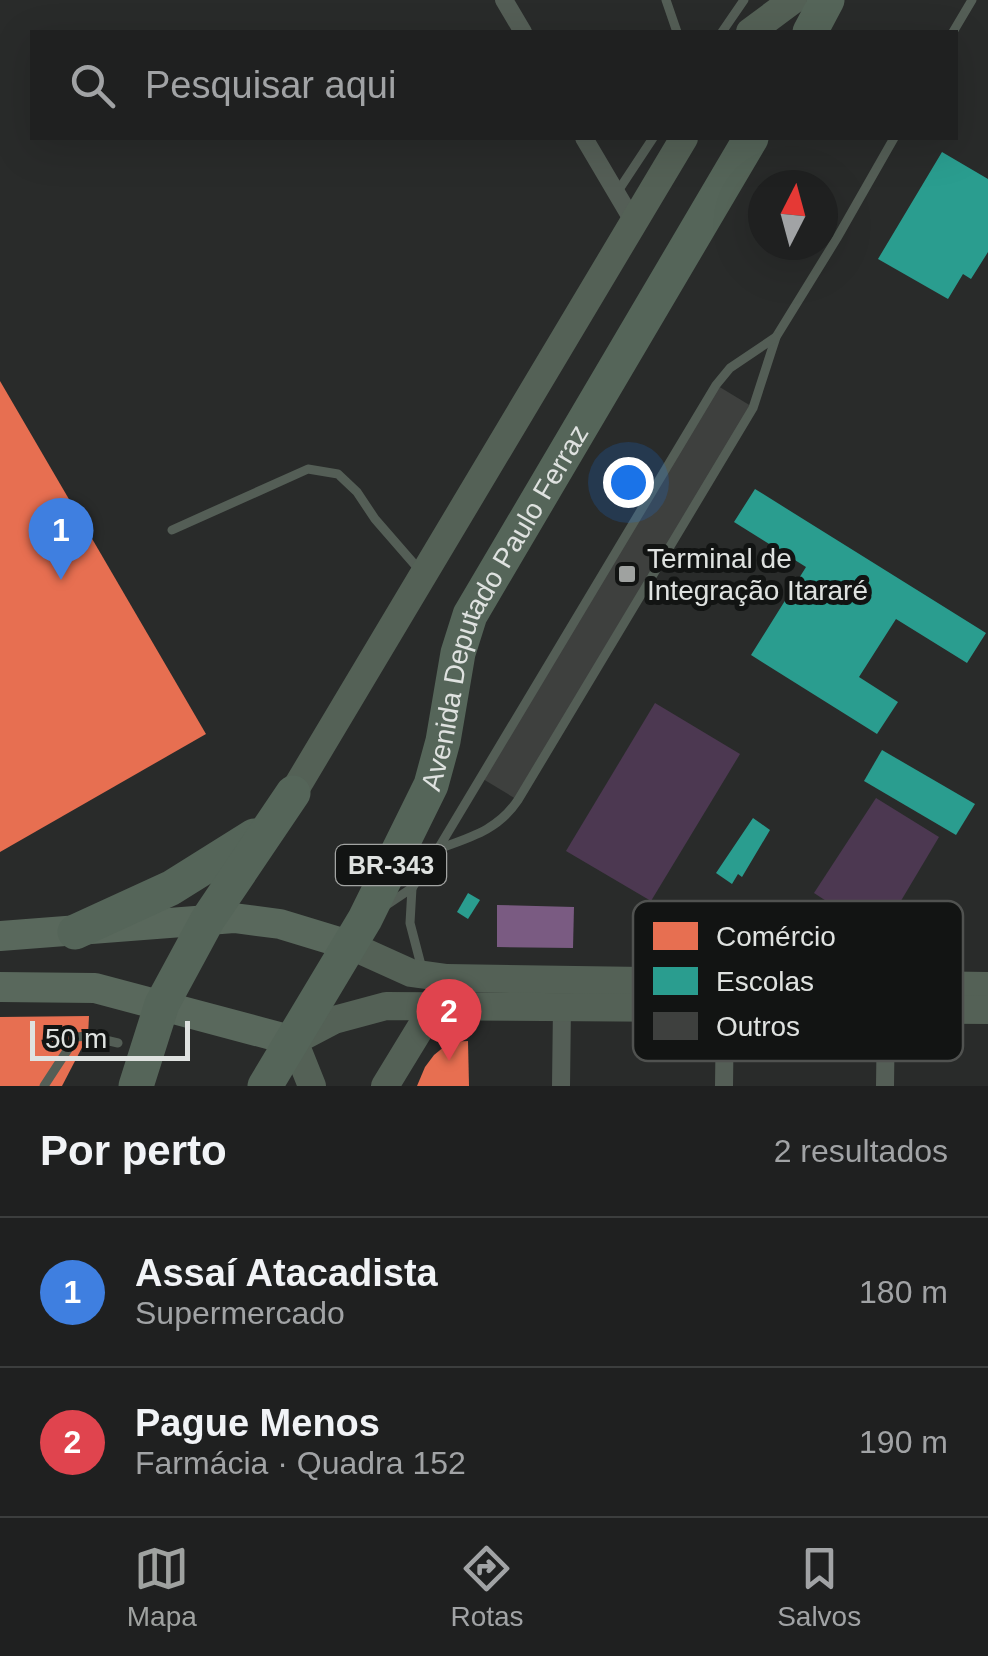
<!DOCTYPE html>
<html lang="pt">
<meta charset="utf-8">
<style>
:root{--surface:#1f2020;--page:#2c2d2d;--text:#f1f3f6;--muted:#a1a3a5;--line:#3c3e3e;--accent:#9fa2a0}
body{margin:0;font-family:Arial,sans-serif;background:var(--page);color:var(--text)}
.compass{position:absolute;left:748px;top:170px;width:90px;height:90px;border-radius:50%;background:var(--surface);box-shadow:0 10px 40px #0002;rotate:6deg}
.scale{position:absolute;left:30px;bottom:25px;width:160px;box-sizing:border-box;padding-left:10px;border:5px solid #dfe2e0;border-top:0;font-size:28px;line-height:35px;white-space:nowrap;color:#dfe2e0;-webkit-text-stroke:8px #121413;paint-order:stroke}
.you{position:absolute;left:628px;top:482px;width:35px;height:35px;margin:-25px;border:8px solid #fff;border-radius:50%;background:#1a73e8;box-shadow:0 0 0 15px #1a73e833}
.badge{display:grid;place-items:center;width:65px;height:65px;border-radius:50%;background:var(--accent);color:#fff;font-size:32px;font-weight:700}
.pin{position:absolute;translate:-50% -82px;filter:drop-shadow(0 2px 5px #0008)}
.pin::after{content:'';position:absolute;top:52px;width:35px;height:30px;background:inherit;clip-path:polygon(0 0,100% 0,50% 100%)}
.list{margin:0;padding:0;list-style:none}
h2{display:flex;justify-content:space-between;align-items:center;height:130px;margin:0;padding:0 40px;font-size:42px}
h2 small{font-size:32px;font-weight:400;color:var(--muted)}
.list li{display:grid;grid-template-columns:65px 1fr auto;gap:30px;align-items:center;box-sizing:border-box;height:150px;padding:0 40px;border-top:2px solid var(--line)}
.list b{display:block;font-size:38px;white-space:nowrap}
.list p{margin:0;font-size:32px;white-space:nowrap;color:var(--muted)}
.list em{font-size:32px;font-style:normal;color:var(--muted)}
.icon{flex:none;width:55px;height:55px;fill:none;stroke:currentColor;stroke-width:2;stroke-linecap:round;stroke-linejoin:round}
.map{position:relative;flex:none;width:988px;height:1086px;overflow:hidden}
.search{position:absolute;background:var(--surface);box-shadow:0 10px 40px #0002;left:30px;right:30px;top:30px;height:110px;display:flex;align-items:center;gap:25px;box-sizing:border-box;padding:0 35px;border-radius:0px;color:var(--muted);font-size:38px}
.sheet{height:430px;background:var(--surface)}
nav{display:flex;justify-content:space-around;align-items:center;box-sizing:border-box;height:140px;border-top:2px solid var(--line);background:var(--surface);font-size:28px;color:var(--muted)}
nav a{display:grid;justify-items:center;gap:5px}
nav .on{color:var(--accent)}
.map>svg:first-child{display:block}
.green{fill:#4c3851}
.water{fill:#7a5b82}
.shops{fill:#e76f51}
.schools{fill:#2a9d8f}
.building{fill:#3e403e}
.lines{fill:none;stroke-linecap:round;stroke-linejoin:round}
.lane{stroke:#545e56;stroke-width:9}
.street{stroke:#545e56;stroke-width:18}
.secondary{stroke:#546156;stroke-width:28}
.primary{stroke:#59685c;stroke-width:30}
.highway{stroke:#556559;stroke-width:35}
.poi-dot{fill:#9fa2a0;stroke:#121413;stroke-width:4}
.labels{text-anchor:middle;dominant-baseline:central;stroke-width:10;stroke-linejoin:round;paint-order:stroke}
.shield{fill:#121413;stroke:#a2a4a2;stroke-width:2.5}
.shield-label{font-size:25px;font-weight:bold;fill:#dfe2e0}
.poi-label{font-size:28px;fill:#dfe2e0;stroke:#121413;text-anchor:start}
.street-label{font-size:28px;fill:#dfe2e0;stroke:#121413}
.key{fill:#121413;stroke:#505250;stroke-width:2.5}
.key-label{font-size:28px;fill:#dfe2e0}
</style>
<div class="map">
<svg width="988" height="1086" viewBox="0 0 988 1086">
<rect width="100%" height="100%" fill="#292b2a"/>
<!-- green -->
<g class="green">
<path d="M655,703L740,754L651,901L566,851Z"/>
<path d="M876,798L939,837L880,936L814,893Z"/>
</g>
<!-- water -->
<path class="water" d="M497,905L574,907L573,948L497,947Z"/>
<!-- shops -->
<g class="shops">
<path d="M0,381L206,734L0,852Z"/>
<path d="M89,1016L88,1036L62,1086H0V1017Z"/>
<path d="M468,1041L469,1086H417L425,1067L434,1055L450,1042Z"/>
</g>
<!-- schools -->
<g class="schools">
<path d="M942,152L988,179V252L971,279L963,274L948,299L878,259Z"/>
<path d="M755,489L986,633L967,663L896,619L859,677L898,702L877,734L751,655L806,567L734,522Z"/>
<path d="M882,750L975,804L956,835L864,781Z"/>
<path d="M753,818L770,830L742,877L738,874L732,884L716,873Z"/>
<path d="M468,893L480,900L468,919L457,912Z"/>
</g>
<!-- building -->
<path class="building" d="M718,386L751,406L516,799L483,779Z"/>
<g class="lines">
<!-- lane -->
<g class="lane">
<path d="M666,0L677,32"/>
<path d="M722,32L744,0"/>
<path d="M953,32L972,0"/>
<path d="M618,191L653,138"/>
<path d="M172,530L308,469L338,474L357,492L375,519L422,573"/>
<path d="M438,849C471,837 498,830 518,800L753,408L776,337L837,238L894,138"/>
<path d="M412,888L410,923L422,969"/>
<path d="M385,906L412,888L438,849L716,385L730,368L776,337"/>
<path d="M44,1086L76,1037L88,1036L118,1043"/>
</g>
<!-- street -->
<g class="street">
<path d="M504,0L523,32"/>
<path d="M584,138L633,221"/>
<path d="M561,1086L562,1006"/>
<path d="M724,1086L725,1006"/>
<path d="M885,1086L886,1009"/>
</g>
<!-- secondary -->
<g class="secondary">
<path d="M750,32L793,0"/>
<path d="M293,793L684,138"/>
<path d="M349,945L411,973L447,978L988,986"/>
<path d="M312,1086L294,1041L334,1020L386,1006L988,1010"/>
<path d="M385,1086L435,1004"/>
</g>
<!-- primary -->
<g class="primary">
<path d="M0,936L234,918L280,924L349,945"/>
<path d="M0,987L95,988L294,1041"/>
</g>
<!-- highway -->
<g class="highway">
<path d="M810,32L827,0"/>
<path d="M75,932L171,888L254,836"/>
<path d="M136,1086L162,1004L208,919L293,793"/>
<path id="s1" d="M265,1086L365,919L431,785L443,741L458,653L470,615L751,138"/>
</g>
</g>
<!-- markers -->
<rect class="poi-dot" x="617" y="564" width="20" height="20" rx="5"/>
<g class="labels">
<!-- shield labels -->
<rect class="shield" x="336" y="845" width="110" height="40" rx="8"/>
<g class="shield-label">
<text x="391" y="865">BR-343</text>
</g>
<!-- poi labels -->
<g class="poi-label">
<text x="647" y="558">Terminal de<tspan x="647" dy="32">Integração Itararé</tspan></text>
</g>
<!-- street labels -->
<g class="street-label">
<text stroke="none"><textPath href="#s1" startOffset="538">Avenida Deputado Paulo Ferraz</textPath></text>
</g>
</g>
<!-- legend -->
<rect x="633" y="901" width="330" height="160" rx="15" class="key"/>
<rect x="653" y="922" width="45" height="28" fill="#e76f51"/>
<rect x="653" y="967" width="45" height="28" fill="#2a9d8f"/>
<rect x="653" y="1012" width="45" height="28" fill="#3e403e"/>
<g class="key-label">
<text x="716" y="946">Comércio</text>
<text x="716" y="991">Escolas</text>
<text x="716" y="1036">Outros</text>
</g>
</svg>
<svg class="compass" viewBox="-18 -18 36 36"><path d="M0-13l5 13h-10z" fill="#e53935"/><path d="M0 13l5-13h-10z" fill="#a1a3a5"/></svg>
<div class="scale">50 m</div>
<div class="you"></div>
<div class="pin badge" style="left:61px;top:580px;background:#3f7fe0">1</div>
<div class="pin badge" style="left:449px;top:1061px;background:#e0444e">2</div>
<div class="search"><svg class="icon" aria-label="search" viewBox="0 0 24 24"><circle cx="10" cy="10" r="6"/><path d="M15 15l6 6"/></svg>Pesquisar aqui</div>
</div>
<section class="sheet">
<h2>Por perto<small>2 resultados</small></h2>
<ul class="list">
<li><span class="badge" style="background:#3f7fe0">1</span><div><b>Assaí Atacadista</b><p>Supermercado</p></div><em>180 m</em></li>
<li><span class="badge" style="background:#e0444e">2</span><div><b>Pague Menos</b><p>Farmácia · Quadra 152</p></div><em>190 m</em></li>
</ul>
</section>
<nav>
<a class="on"><svg class="icon" aria-label="map" viewBox="0 0 24 24"><path d="M3 6l6-2 6 2 6-2v14l-6 2-6-2-6 2zM9 4v14M15 6v14"/></svg>Mapa</a>
<a><svg class="icon" aria-label="directions" viewBox="0 0 24 24"><path d="M12 3l9 9-9 9-9-9zM9 14v-3h6M13 9l2 2-2 2"/></svg>Rotas</a>
<a><svg class="icon" aria-label="saved" viewBox="0 0 24 24"><path d="M7 4h10v16l-5-4-5 4z"/></svg>Salvos</a>
</nav>
